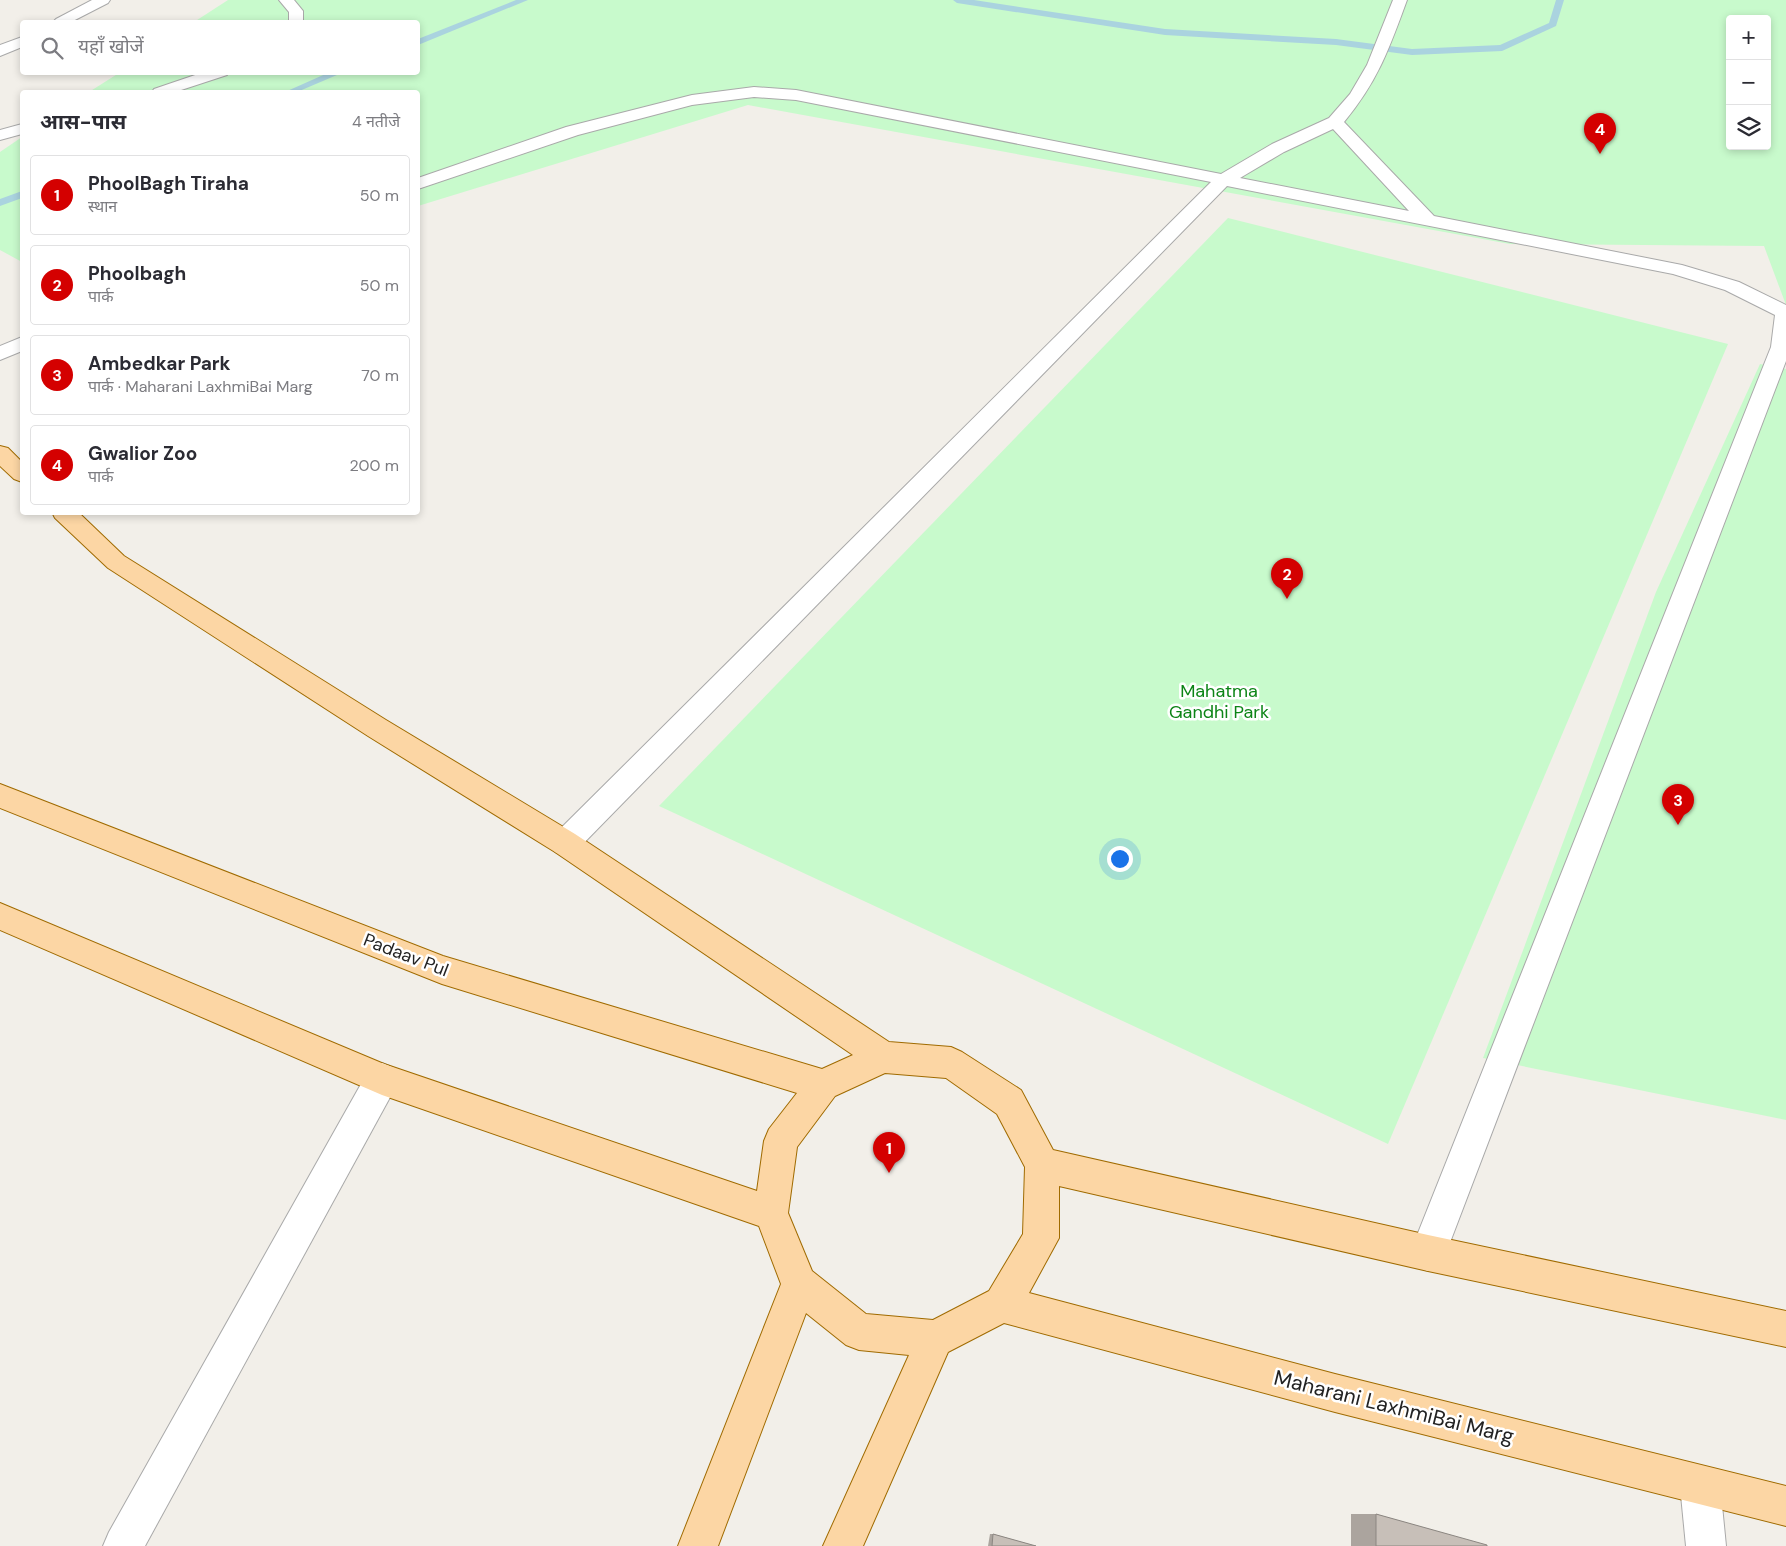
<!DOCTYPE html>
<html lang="hi">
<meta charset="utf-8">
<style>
:root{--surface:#fff;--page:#f2f2f3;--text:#2b2b33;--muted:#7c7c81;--line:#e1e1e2;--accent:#d40000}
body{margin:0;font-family:"DM Sans","Noto Sans Devanagari",sans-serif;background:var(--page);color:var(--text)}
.controls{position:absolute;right:15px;top:15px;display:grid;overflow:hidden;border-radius:5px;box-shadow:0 2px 8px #0003}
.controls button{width:45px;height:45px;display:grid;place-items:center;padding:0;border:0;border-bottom:1px solid var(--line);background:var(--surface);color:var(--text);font:25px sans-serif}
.you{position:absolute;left:1119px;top:858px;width:18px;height:18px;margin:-12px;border:4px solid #fff;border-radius:50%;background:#1a73e8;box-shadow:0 0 0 8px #1a73e833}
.badge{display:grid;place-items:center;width:32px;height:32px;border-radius:50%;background:var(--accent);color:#fff;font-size:16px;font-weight:700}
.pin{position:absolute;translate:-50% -41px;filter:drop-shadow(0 1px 2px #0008)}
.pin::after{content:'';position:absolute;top:26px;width:18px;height:15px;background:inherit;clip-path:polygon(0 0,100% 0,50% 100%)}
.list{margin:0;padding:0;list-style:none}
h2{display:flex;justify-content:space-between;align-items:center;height:65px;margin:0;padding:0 20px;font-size:21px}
h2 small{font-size:16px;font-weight:400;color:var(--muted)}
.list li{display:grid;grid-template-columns:32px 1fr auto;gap:15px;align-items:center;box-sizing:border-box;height:80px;margin:0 10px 10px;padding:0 10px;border:1px solid var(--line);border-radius:5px}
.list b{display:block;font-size:19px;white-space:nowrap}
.list p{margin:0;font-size:16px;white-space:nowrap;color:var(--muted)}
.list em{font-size:16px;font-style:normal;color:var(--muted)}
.icon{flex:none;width:28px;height:28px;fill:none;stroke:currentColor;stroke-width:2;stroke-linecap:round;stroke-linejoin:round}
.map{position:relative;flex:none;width:1786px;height:1546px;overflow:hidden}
.search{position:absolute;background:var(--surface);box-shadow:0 2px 8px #0003;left:20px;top:20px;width:400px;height:55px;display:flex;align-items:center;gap:12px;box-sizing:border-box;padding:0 18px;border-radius:5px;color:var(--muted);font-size:19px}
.panel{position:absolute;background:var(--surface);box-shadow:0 2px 8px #0003;left:20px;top:90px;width:400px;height:425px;border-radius:5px}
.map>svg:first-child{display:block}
.park{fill:#c8facc;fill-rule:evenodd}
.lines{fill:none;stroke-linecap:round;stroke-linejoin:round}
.stream{fill:#aad3df;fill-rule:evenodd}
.minor-casing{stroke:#a9a9a9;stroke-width:2}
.major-casing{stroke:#a06b00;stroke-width:2}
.minor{fill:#fff;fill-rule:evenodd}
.major{fill:#fcd6a4;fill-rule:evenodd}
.wall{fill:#aba49e}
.building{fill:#c7bfb8;stroke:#8b8681}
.labels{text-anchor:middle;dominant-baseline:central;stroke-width:5;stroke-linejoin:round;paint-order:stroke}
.park-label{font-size:18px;fill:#0c8416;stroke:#fff}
.street-label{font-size:18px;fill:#222;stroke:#fff}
.near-street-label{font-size:21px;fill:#222;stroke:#fff}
</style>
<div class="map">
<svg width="1786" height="1546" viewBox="0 0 1786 1546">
<rect width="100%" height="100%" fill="#f2efe9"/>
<!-- park -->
<g class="park">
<path d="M228,0H1786V305L1764,246L1510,244L748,105L418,206V92H89L119,73L418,72V22H194ZM1730,19H1767V146H1730Z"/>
<path d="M22,137V262L0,250V152Z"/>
<path d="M1228,218L1728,344L1388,1144L659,806Z"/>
<path d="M1760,364L1786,369V1120L1483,1058L1656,592Z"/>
</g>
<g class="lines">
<!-- stream -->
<g class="stream">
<path d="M516,0H528L418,45V39Z"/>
<path d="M953,0H974L1165,29L1336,39L1412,49L1500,45L1549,23L1556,0H1564L1556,26L1502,51L1412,55L1336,45L1165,35L957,3Z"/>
<path d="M330,72H344L297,92H285Z"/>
<path d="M22,191V198L0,206V199Z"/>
</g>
<defs>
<g id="minor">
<path d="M92,0H110L108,3L71,22H53L56,19Z"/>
<path d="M279,0H294L303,11V22H289V12Z"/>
<path d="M1393,0H1407C1389,49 1378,81 1344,122L1434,216L1682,265L1739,282L1786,305V361L1446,1253L1441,1266L1428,1271L1415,1266L1410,1253L1771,347L1775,315L1725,290L1673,274L1227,186L575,852L565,855L555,852L551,843L555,834L1211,182L796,100L754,97L692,105L578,135L418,189V178L566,127L692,95L754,87L796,90L1221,174L1272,144L1329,118L1350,94L1367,65ZM1333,129L1409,211L1240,178L1284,152Z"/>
<path d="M22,37V47L0,56V45Z"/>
<path d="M204,72H229L227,75L175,92H152L154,89Z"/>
<path d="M22,124V134L0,140V130Z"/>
<path d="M22,337V351L0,360V346Z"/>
<path d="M382,1063L394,1068L398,1079L394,1090L145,1546H103L109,1532L370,1068Z"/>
<path d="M1700,1465L1714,1471L1720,1485L1726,1546H1686L1680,1485L1686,1471Z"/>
</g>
<g id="major">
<path d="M0,446L8,448L22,462V482L14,479L0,466Z"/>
<path d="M52,512H78L124,556L386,720L575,834L889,1042L951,1047L962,1052L1021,1090L1053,1150L1428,1235L1786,1311V1347L1428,1271L1059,1186V1238L1029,1293L1335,1374L1786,1486V1526L1335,1412L1004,1323L948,1352L863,1546H823L909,1355L859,1350L846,1345L806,1313L718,1546H678L781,1284L759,1226L382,1095L0,930V903L384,1064L757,1191L764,1141L769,1129L797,1093L442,984L0,808V784L443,956L822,1069L853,1055L555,852L368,736L108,568L55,518ZM885,1073L946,1078L997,1114L1025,1167L1023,1234L989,1291L933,1320L866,1314L812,1271L788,1213L797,1147L835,1096Z"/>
</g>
</defs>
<!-- minor casing -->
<use href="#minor" class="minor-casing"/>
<!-- major casing -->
<use href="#major" class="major-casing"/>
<!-- minor -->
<use href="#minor" class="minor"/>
<!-- major -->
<use href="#major" class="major"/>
</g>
<!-- wall -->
<g class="wall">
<path d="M1351,1514H1376L1487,1546H1351Z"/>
<path d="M990,1534H993L1036,1546H988Z"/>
</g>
<!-- building -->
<g class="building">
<path d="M1376,1514L1487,1545V1546H1376Z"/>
<path d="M993,1534L1036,1546H992Z"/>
</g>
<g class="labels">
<!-- park labels -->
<g class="park-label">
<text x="1219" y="691">Mahatma<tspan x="1219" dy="21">Gandhi Park</tspan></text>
</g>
<!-- street labels -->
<g class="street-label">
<text transform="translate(406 955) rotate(21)">Padaav Pul</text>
</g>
<!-- near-street labels -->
<g class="near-street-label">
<text transform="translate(1394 1407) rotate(14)">Maharani LaxhmiBai Marg</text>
</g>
</g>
</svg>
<div class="controls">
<button>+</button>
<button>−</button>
<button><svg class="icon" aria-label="layers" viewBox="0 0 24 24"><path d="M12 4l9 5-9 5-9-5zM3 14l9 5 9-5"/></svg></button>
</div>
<div class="you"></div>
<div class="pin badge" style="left:889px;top:1173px">1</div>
<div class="pin badge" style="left:1287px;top:599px">2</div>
<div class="pin badge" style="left:1678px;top:825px">3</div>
<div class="pin badge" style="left:1600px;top:154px">4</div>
<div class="search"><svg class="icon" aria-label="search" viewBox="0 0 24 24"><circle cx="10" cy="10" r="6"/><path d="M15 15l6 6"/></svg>यहाँ खोजें</div>
<section class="panel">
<h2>आस-पास<small>4 नतीजे</small></h2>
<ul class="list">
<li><span class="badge">1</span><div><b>PhoolBagh Tiraha</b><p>स्थान</p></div><em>50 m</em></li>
<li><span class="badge">2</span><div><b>Phoolbagh</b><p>पार्क</p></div><em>50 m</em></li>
<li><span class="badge">3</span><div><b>Ambedkar Park</b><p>पार्क · Maharani LaxhmiBai Marg</p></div><em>70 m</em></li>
<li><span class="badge">4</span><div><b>Gwalior Zoo</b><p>पार्क</p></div><em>200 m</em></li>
</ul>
</section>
</div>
